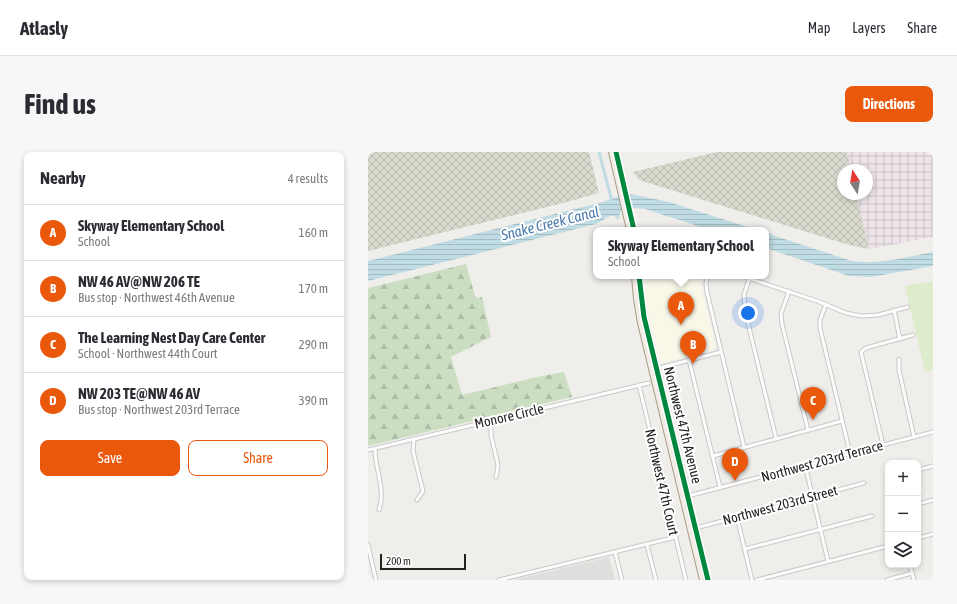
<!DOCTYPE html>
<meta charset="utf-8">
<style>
:root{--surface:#fff;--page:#f7f7f7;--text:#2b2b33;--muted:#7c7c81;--line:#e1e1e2;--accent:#ea580c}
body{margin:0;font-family:"Asap Condensed",sans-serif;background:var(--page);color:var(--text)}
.controls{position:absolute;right:12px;bottom:12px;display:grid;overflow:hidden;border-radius:8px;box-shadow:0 2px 6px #0003}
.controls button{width:36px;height:36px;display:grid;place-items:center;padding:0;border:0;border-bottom:1px solid var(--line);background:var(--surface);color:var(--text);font:20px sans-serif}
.compass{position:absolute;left:469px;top:12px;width:36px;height:36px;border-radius:50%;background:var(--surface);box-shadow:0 2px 6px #0003;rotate:348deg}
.scale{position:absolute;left:12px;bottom:10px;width:86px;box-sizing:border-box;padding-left:4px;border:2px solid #222;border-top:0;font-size:11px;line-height:14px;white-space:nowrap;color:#222;-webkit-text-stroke:3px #fff;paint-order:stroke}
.you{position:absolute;left:380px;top:161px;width:14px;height:14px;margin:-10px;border:3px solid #fff;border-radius:50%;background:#1a73e8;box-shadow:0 0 0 6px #1a73e833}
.badge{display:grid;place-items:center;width:26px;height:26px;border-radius:50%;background:var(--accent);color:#fff;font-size:13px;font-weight:700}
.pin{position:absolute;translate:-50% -33px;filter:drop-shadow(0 1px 2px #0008)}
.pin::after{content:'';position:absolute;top:21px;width:14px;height:12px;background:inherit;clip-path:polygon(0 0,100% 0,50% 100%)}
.popup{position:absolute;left:225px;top:75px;width:176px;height:52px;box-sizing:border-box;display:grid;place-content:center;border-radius:8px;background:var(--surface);filter:drop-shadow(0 1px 3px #0005);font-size:13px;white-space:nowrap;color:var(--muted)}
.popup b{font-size:15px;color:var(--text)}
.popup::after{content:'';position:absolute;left:50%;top:100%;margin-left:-8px;border:8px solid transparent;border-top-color:var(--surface)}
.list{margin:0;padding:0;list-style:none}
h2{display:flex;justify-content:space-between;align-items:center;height:52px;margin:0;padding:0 16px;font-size:17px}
h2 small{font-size:13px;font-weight:400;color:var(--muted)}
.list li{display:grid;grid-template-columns:26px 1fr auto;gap:12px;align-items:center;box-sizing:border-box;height:56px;padding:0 16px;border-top:1px solid var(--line)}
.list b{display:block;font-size:15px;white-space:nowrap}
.list p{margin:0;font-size:13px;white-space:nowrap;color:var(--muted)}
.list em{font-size:13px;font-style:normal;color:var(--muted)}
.actions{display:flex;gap:8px;padding:12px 16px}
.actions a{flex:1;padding:9px 0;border:1px solid var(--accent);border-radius:8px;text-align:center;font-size:14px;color:var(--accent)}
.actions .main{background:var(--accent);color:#fff}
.icon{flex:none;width:22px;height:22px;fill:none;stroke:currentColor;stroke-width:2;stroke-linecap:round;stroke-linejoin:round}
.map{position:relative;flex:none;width:565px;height:428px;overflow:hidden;border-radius:8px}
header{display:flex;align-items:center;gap:24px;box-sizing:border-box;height:56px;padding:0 20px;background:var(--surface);border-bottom:1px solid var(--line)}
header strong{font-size:19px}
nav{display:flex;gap:22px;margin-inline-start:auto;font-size:14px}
.intro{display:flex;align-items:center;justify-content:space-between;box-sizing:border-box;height:96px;padding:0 24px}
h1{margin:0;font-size:28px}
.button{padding:10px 18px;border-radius:8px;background:var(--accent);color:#fff;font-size:14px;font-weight:700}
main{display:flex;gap:24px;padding:0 24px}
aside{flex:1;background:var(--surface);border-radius:8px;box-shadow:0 2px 6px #0003}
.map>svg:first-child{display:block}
.residential{fill:#dfdedc}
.industrial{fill:url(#industrial-grid)}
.education{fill:#f8f7e8}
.construction{fill:url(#construction-cross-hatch)}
.grass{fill:#ddeccb}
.forest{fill:url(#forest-firs)}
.water{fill:url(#water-rules)}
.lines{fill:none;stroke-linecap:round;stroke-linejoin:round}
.canal{stroke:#bfdbe3;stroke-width:3}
.minor-casing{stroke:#c9c8c7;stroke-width:5}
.major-casing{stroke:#a79c86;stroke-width:6}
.minor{stroke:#fdfcfc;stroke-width:3}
.major{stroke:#f3ede7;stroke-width:4}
.cycleway-casing{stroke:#fff;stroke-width:8}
.cycleway{stroke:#00873e;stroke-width:5}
.labels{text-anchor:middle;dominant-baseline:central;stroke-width:4;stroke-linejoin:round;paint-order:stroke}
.street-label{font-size:14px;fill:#222;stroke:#fff}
.water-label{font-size:15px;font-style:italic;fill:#4a7aab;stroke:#fff}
</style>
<header>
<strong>Atlasly</strong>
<nav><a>Map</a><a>Layers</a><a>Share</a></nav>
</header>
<div class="intro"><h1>Find us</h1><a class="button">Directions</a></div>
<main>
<aside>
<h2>Nearby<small>4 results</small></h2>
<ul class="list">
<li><span class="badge">A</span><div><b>Skyway Elementary School</b><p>School</p></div><em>160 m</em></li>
<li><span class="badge">B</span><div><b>NW 46 AV@NW 206 TE</b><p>Bus stop · Northwest 46th Avenue</p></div><em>170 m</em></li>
<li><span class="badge">C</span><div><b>The Learning Nest Day Care Center</b><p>School · Northwest 44th Court</p></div><em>290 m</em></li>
<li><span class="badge">D</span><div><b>NW 203 TE@NW 46 AV</b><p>Bus stop · Northwest 203rd Terrace</p></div><em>390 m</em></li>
</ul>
<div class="actions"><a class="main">Save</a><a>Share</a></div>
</aside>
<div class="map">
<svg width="565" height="428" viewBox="0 0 565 428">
<defs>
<pattern id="industrial-grid" width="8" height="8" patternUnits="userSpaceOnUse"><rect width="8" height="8" fill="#ede4e9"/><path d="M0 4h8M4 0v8" fill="none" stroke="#cbc3c8"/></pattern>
<pattern id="construction-cross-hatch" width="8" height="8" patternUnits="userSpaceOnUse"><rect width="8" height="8" fill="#d9d9cd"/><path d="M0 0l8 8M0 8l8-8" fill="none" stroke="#babab0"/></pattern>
<pattern id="forest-firs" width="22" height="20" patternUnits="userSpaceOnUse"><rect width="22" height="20" fill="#cbdec1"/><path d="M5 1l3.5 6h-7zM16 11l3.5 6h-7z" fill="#aebea6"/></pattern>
<pattern id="water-rules" width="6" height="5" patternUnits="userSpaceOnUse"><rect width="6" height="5" fill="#bfdbe3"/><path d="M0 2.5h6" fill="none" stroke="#a4bcc2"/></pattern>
</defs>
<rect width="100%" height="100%" fill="#f0eeeb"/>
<!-- residential -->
<path class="residential" d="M241,405L247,428H146Z"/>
<!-- industrial -->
<path class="industrial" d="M479,0H565V85L501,97L488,42H499V18H483Z"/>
<!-- education -->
<path class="education" d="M274,124H335L333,130L334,137L348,194L347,197L293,211L291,209L278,153Z"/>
<!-- construction -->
<g class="construction">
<path d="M0,0H221L231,41L195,51L0,99Z"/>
<path d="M349,0H479L483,18H475V42H488L501,97L481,93L271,28L265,20Z"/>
</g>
<!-- grass -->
<path class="grass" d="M565,129V218L557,220L537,134Z"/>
<!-- forest -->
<path class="forest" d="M98,112L107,144L109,146L114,145L123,185L83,205L94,243L174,224L196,220L204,245L0,294V136Z"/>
<!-- water -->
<g class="water">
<path d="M262,42L301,50L389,78H342L277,57L266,56L253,59L250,68L247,64H242L228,72L0,129V109L235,50L248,45Z"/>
<path d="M398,81L484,109C510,113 539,105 565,100V114L503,125L481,124L398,96Z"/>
</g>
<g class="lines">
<!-- canal -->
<path class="canal" d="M231,0L244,49"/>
<defs>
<g id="minor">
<path d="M339,124L338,133L339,140L376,295"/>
<path d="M374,124L449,149L478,161L493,164L510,163L540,155"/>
<path d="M381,127L376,143L377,159L408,286"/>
<path d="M421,139L413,162L414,172L440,278"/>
<path d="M458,152L452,168V176L482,301"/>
<path d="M526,158L532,187"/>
<path d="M531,207V218L546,285"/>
<path d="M321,208L352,335"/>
<path d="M287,217L353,200"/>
<path d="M271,233L318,428"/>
<path d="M123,268V283L130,313L128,325"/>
<path d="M46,287L45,299L55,339L49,348"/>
<path d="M515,293L493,200L498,196L545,183"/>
<path d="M7,297C7,318 18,337 11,358"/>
<path d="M0,298L281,231"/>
<path d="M345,304L474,269"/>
<path d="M437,313L460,409"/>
<path d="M550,318L565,314"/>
<path d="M320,344L565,280"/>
<path d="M550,352L565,348"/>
<path d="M369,365L384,428"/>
<path d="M328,376L496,331"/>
<path d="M550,386L565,382"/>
<path d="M0,393L8,428"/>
<path d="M279,393L288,428"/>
<path d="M377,397L504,364"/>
<path d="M247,400L254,428"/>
<path d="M542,413L546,428"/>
<path d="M131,428L308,385"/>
<path d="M389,428L520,394"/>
<path d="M519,428L544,421"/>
</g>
<g id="major">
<path d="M243,0L261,78"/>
<path d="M248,0L266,78"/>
<path d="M266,124L268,147L272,171L334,428"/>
<path d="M271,124L276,165L340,428"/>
</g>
</defs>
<!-- minor casing -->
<use href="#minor" class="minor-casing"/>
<!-- major casing -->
<use href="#major" class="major-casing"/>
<!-- minor -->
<use href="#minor" class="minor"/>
<!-- major -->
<use href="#major" class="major"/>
<defs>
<g id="cycleway">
<path d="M248,0L266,78"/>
<path d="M271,124L276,165L340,428"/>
</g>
</defs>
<!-- cycleway casing -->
<use href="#cycleway" class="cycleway-casing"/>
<!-- cycleway -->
<use href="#cycleway" class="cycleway"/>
</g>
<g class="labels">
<!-- street labels -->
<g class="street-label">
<text transform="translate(141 264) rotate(-13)">Monore Circle</text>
<text transform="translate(315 273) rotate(76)">Northwest 47th Avenue</text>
<text transform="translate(454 309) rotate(-15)">Northwest 203rd Terrace</text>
<text transform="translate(294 330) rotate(77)">Northwest 47th Court</text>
<text transform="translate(412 353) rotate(-15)">Northwest 203rd Street</text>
</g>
<!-- water labels -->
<g class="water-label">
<text transform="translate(182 71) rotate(-14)">Snake Creek Canal</text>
</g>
</g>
</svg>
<div class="controls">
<button>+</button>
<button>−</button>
<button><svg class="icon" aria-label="layers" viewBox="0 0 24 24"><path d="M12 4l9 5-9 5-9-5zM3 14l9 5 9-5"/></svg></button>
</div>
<svg class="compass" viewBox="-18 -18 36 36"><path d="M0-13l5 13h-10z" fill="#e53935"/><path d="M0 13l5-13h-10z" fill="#7c7c81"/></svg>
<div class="scale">200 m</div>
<div class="you"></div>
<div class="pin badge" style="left:313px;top:173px">A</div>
<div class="popup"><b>Skyway Elementary School</b>School</div>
<div class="pin badge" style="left:325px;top:212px">B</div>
<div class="pin badge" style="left:445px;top:268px">C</div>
<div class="pin badge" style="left:367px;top:329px">D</div>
</div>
</main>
